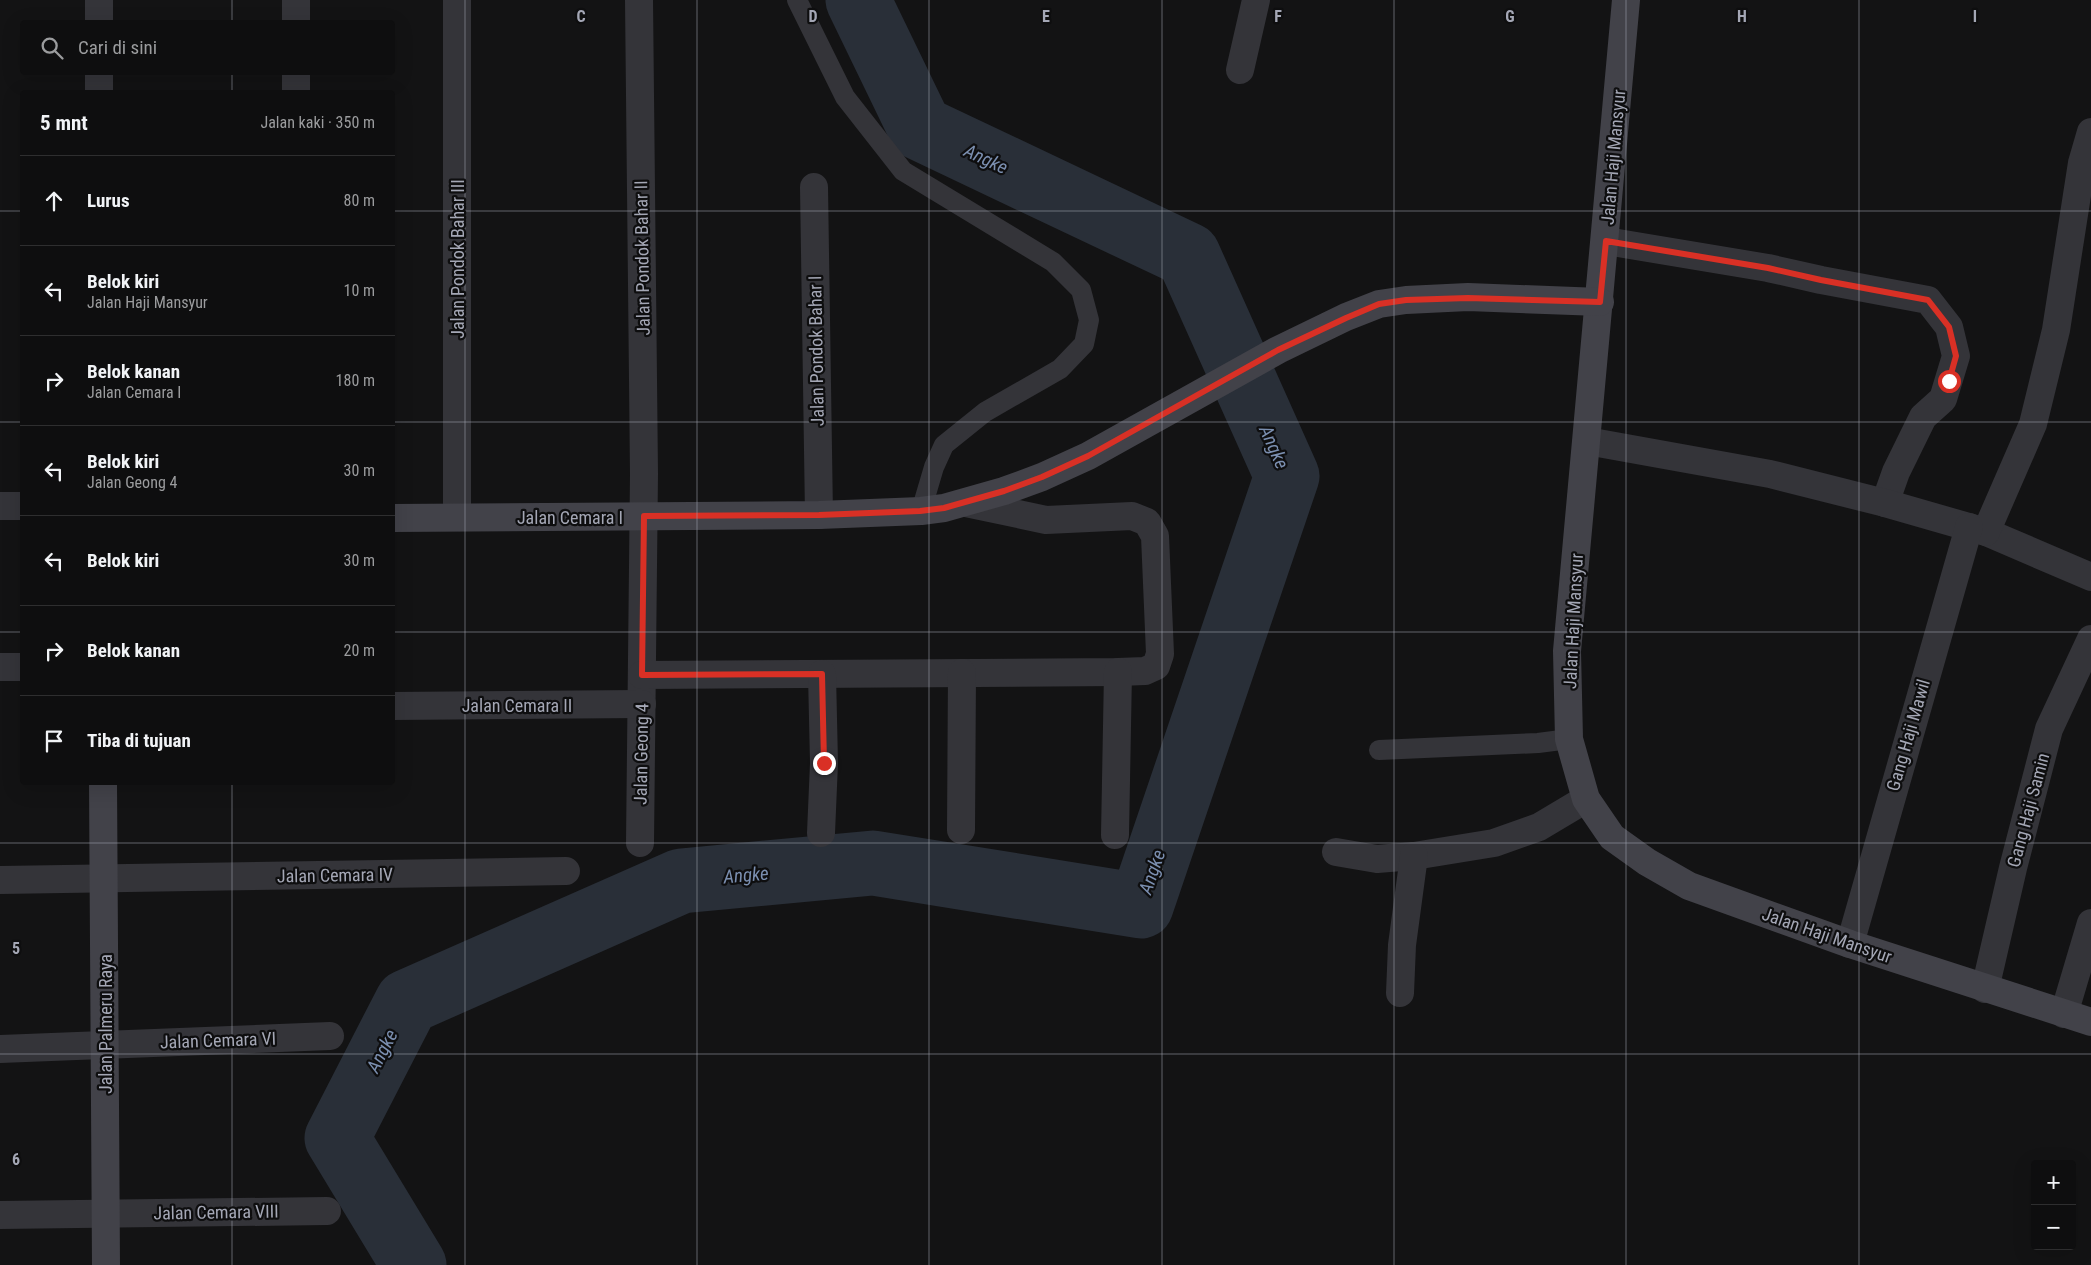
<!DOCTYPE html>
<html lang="id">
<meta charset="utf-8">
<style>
:root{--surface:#0e0e0f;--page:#1c1c1d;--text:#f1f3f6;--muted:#9b9c9e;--line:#2e2e2f}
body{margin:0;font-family:"Roboto Condensed",sans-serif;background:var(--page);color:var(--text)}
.controls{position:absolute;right:15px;bottom:15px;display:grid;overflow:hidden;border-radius:5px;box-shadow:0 5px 20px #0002}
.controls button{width:45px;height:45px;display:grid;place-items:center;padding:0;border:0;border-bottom:1px solid var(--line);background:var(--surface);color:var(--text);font:25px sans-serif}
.stop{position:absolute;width:15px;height:15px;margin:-11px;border:4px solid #d93025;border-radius:50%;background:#fff}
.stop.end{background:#d93025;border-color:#fff;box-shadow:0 1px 5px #0008}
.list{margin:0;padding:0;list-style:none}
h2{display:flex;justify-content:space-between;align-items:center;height:65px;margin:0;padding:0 20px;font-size:21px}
h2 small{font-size:16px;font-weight:400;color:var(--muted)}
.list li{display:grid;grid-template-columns:32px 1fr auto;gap:15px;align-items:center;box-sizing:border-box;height:90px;padding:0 20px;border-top:1px solid var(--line)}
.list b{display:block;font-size:19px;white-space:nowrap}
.list p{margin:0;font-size:16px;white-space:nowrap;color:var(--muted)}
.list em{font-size:16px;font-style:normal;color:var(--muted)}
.icon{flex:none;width:28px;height:28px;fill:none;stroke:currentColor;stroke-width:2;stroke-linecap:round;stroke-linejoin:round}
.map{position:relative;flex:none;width:2091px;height:1265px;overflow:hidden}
.search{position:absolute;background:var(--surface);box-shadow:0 5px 20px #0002;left:20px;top:20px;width:375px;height:55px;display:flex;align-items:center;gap:12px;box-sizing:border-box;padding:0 18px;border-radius:5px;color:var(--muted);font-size:19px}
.panel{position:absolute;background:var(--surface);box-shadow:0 5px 20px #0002;left:20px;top:90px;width:375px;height:695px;border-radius:5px}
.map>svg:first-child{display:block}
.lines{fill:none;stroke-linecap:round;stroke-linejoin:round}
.river{stroke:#292f38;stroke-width:65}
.lane{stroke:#343439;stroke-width:20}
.street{stroke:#343439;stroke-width:28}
.secondary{stroke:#424249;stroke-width:28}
.route{stroke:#d93025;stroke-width:6}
.grid{fill:none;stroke:#a4a7b5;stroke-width:1;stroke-opacity:0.55}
.labels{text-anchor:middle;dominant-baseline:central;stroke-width:4.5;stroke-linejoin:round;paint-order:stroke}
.street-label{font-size:18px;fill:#a4a7b5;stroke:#0e0e0f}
.water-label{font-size:19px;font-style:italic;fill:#7b8fb0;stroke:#0e0e0f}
.grid-label{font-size:16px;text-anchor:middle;font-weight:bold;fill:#a4a7b5;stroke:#0e0e0f;stroke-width:4.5;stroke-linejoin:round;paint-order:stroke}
</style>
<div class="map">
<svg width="2091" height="1265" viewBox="0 0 2091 1265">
<rect width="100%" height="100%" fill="#131314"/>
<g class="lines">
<!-- river -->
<path class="river" d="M414,1265L337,1138L407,1002L681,881L873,863L1141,906L1287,476L1188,255L920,128L858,0"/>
<!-- lane -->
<g class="lane">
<path d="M797,0L845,97L903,171L1053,262L1081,290L1089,320L1084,344L1060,369L985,412L944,445L934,467L921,511"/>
<path d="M1379,750L1538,743L1569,739"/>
</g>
<!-- street -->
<g class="street">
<path d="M99,0V22"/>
<path d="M639,0L644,474L640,843"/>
<path d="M296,22V0"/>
<path d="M1240,70L1256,0"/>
<path d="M99,72V92"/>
<path d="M296,92V72"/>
<path d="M814,187L819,515"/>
<path d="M1606,241L1768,268L1821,280L1928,300L1949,327L1956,356L1943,399L1923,417L1896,472L1885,503"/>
<path d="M1587,441L1770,474L1885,503L1986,532L2091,577"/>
<path d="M0,506H22"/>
<path d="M457,517V0"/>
<path d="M1986,532L2033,424L2056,330L2082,163L2091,132"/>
<path d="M0,667H22"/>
<path d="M642,675L1118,672L1145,671L1156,666L1160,654L1155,536L1147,522L1132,516L1046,520L966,503"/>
<path d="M392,706L642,704"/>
<path d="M961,830L962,673"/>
<path d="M821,833L824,763L822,674"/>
<path d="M1115,835L1118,672"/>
<path d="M1336,852L1377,859L1414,856L1494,843L1539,827L1586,799"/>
<path d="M0,880L566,871"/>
<path d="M1850,944L1969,527"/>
<path d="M1985,989L2013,868L2049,729L2091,639"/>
<path d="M1400,993L1402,945L1414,856"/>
<path d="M2064,1014L2091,923"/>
<path d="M0,1049L330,1036"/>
<path d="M0,1215L327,1211"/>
</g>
<!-- secondary -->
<g class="secondary">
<path d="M1626,0L1567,651L1569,739L1586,799L1612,837L1647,862L1689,886L1850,944L2091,1022"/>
<path d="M392,518L819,515L921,511L944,508L1004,491L1042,477L1088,456L1278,350L1346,317L1379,304L1406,300L1468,297L1600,302"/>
<path d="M103,782L106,1265"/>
</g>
</g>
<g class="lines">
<!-- route -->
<path class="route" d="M824,763L822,674L642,675L644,516L819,515L920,511L944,508L1004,491L1042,477L1088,456L1278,350L1346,318L1379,304L1406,300L1468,298L1600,302L1606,241L1768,268L1821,280L1928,300L1949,327L1956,356L1949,381"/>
</g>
<!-- grid -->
<path class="grid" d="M232,0V22M465,0V1265M697,0V1265M929,0V1265M1162,0V1265M1394,0V1265M1626,0V1265M1859,0V1265M232,72V92M0,211H22M392,211H2091M0,422H22M392,422H2091M0,632H22M392,632H2091M232,782V1265M0,843H2091M0,1054H2091"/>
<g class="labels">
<!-- street labels -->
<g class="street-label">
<text transform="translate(1613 157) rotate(-85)">Jalan Haji Mansyur</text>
<text transform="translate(642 258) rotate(-91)">Jalan Pondok Bahar II</text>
<text transform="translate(457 259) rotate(-90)">Jalan Pondok Bahar III</text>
<text transform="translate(816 351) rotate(-91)">Jalan Pondok Bahar I</text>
<text x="570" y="517">Jalan Cemara I</text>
<text transform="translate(1573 621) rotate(-87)">Jalan Haji Mansyur</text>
<text x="517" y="705">Jalan Cemara II</text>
<text transform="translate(1908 735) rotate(-74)">Gang Haji Mawil</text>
<text transform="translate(641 754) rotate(-89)">Jalan Geong 4</text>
<text transform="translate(2028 810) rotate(-75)">Gang Haji Samin</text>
<text transform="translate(335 875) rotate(-1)">Jalan Cemara IV</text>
<text transform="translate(1827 935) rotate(19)">Jalan Haji Mansyur</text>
<text transform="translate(105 1024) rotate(-90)">Jalan Palmeru Raya</text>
<text transform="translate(218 1040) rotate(-2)">Jalan Cemara VI</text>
<text transform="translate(216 1212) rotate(-1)">Jalan Cemara VIII</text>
</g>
<!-- water labels -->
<g class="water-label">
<text transform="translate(986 159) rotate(25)">Angke</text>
<text transform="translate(1274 447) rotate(66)">Angke</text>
<text transform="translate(1152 872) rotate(-71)">Angke</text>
<text transform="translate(746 875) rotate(-5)">Angke</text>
<text transform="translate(382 1051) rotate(-63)">Angke</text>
</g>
</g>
<g class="grid-label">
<text x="581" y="22">C</text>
<text x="813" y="22">D</text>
<text x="1046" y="22">E</text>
<text x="1278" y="22">F</text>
<text x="1510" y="22">G</text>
<text x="1742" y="22">H</text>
<text x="1975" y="22">I</text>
<text x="16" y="954">5</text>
<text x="16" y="1165">6</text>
</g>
</svg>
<div class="controls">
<button>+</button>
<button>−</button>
</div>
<div class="stop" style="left:1949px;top:381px"></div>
<div class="stop end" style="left:824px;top:763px"></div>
<div class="search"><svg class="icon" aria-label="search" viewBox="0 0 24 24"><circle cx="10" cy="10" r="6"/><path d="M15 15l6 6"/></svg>Cari di sini</div>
<section class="panel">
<h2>5 mnt<small>Jalan kaki · 350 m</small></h2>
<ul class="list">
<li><svg class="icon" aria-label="ahead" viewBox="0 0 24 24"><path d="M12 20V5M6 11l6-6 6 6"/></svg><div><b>Lurus</b></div><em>80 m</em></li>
<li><svg class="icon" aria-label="left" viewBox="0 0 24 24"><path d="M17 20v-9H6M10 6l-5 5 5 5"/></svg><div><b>Belok kiri</b><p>Jalan Haji Mansyur</p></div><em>10 m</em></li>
<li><svg class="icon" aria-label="right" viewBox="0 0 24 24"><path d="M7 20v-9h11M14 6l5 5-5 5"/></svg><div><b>Belok kanan</b><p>Jalan Cemara I</p></div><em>180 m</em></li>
<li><svg class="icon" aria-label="left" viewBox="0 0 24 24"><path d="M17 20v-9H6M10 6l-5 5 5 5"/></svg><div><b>Belok kiri</b><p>Jalan Geong 4</p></div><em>30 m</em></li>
<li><svg class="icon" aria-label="left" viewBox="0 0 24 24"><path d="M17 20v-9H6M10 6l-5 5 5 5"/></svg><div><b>Belok kiri</b></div><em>30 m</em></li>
<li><svg class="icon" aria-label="right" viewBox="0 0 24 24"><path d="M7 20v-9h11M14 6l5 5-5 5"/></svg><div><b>Belok kanan</b></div><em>20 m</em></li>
<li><svg class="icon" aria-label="arrive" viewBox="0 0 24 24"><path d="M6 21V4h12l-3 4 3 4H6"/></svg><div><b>Tiba di tujuan</b></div></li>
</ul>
</section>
</div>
